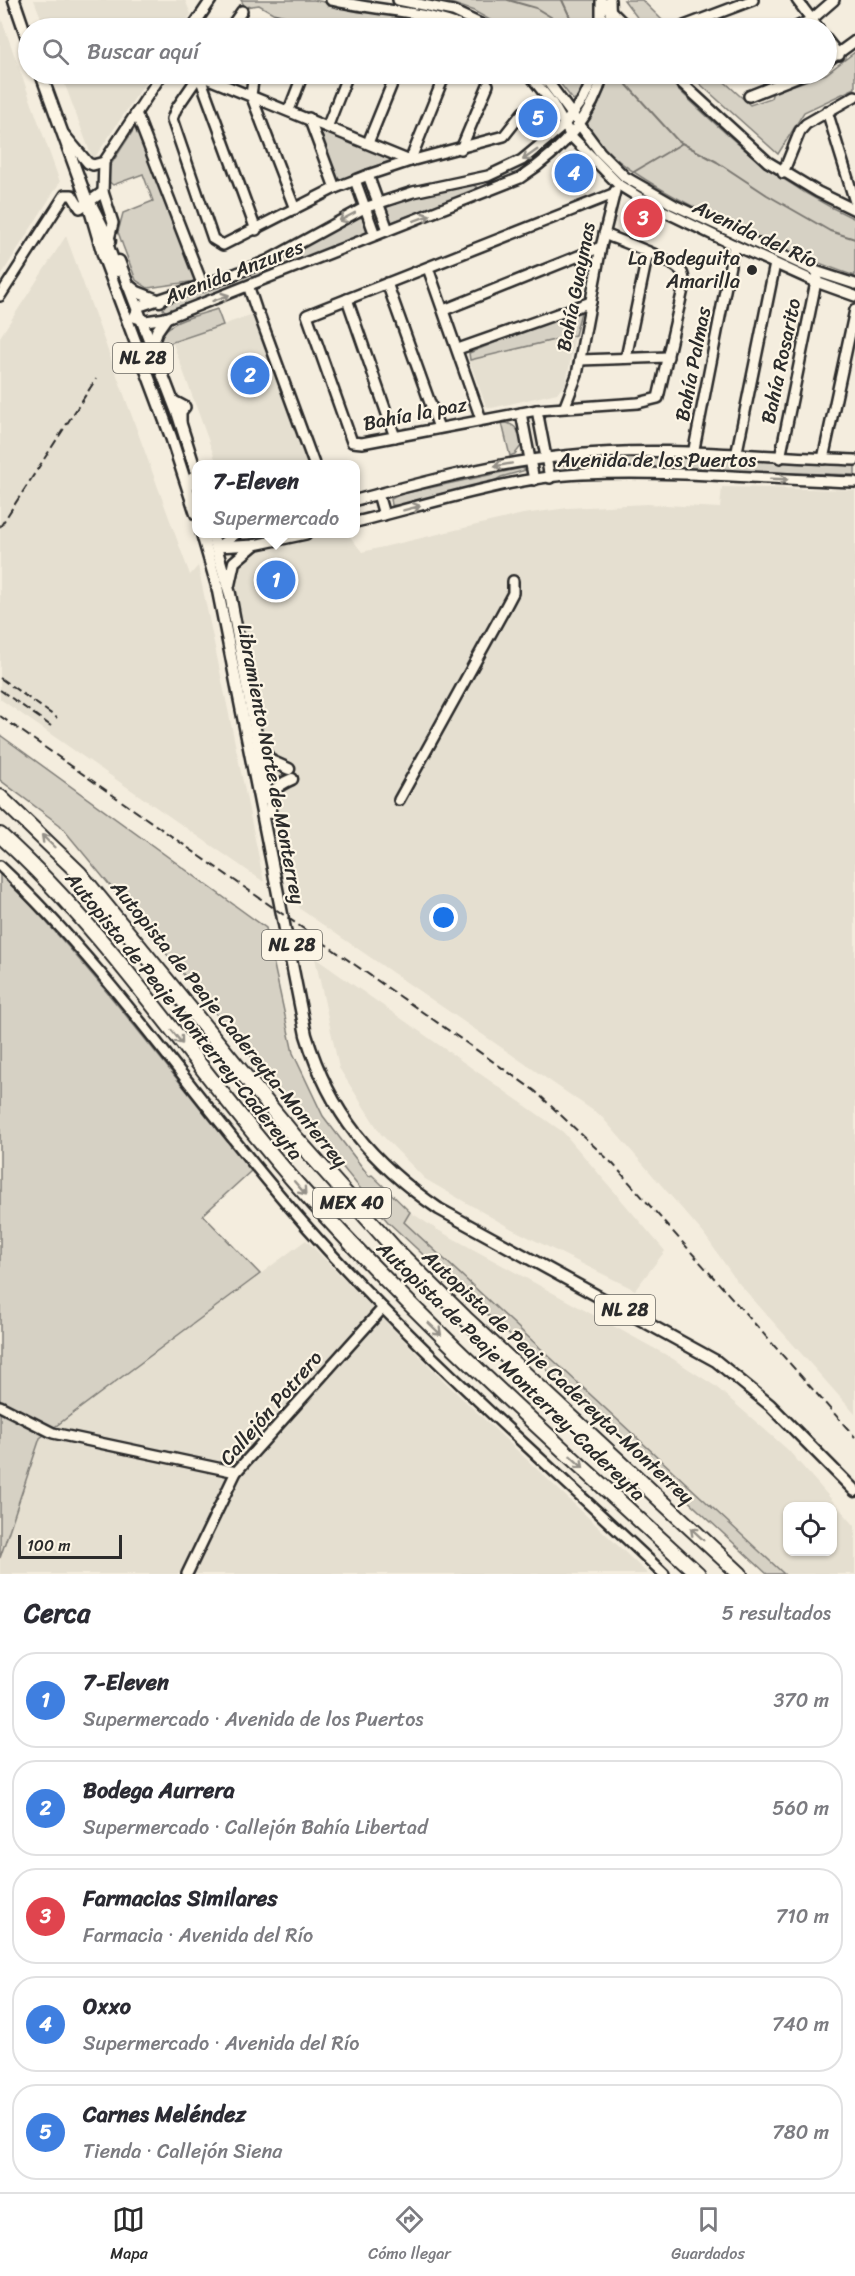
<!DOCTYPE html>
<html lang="es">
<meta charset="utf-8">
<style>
:root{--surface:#fff;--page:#f7f7f7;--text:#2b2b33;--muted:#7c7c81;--line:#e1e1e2;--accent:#2b2b2b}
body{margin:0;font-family:Sriracha,sans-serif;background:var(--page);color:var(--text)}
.controls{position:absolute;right:18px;bottom:18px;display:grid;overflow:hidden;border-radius:12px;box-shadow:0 2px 4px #0004}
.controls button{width:54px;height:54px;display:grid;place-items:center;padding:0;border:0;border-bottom:2px solid var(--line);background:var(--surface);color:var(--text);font:30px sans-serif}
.scale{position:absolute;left:18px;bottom:15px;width:104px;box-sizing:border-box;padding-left:6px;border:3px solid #2b2b2b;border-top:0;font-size:16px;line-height:21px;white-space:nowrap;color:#2b2b2b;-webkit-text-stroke:4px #fcf5e5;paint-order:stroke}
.you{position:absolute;left:444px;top:918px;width:21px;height:21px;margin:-15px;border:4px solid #fff;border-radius:50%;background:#1a73e8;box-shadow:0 0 0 9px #1a73e833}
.badge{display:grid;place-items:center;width:39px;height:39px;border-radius:50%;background:var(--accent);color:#fff;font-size:20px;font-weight:700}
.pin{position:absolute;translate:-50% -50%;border:3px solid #fff;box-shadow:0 2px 6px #0006}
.popup{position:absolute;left:192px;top:460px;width:168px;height:78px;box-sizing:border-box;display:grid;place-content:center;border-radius:12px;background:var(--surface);filter:drop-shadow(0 2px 4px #0005);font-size:20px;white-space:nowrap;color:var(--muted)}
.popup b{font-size:22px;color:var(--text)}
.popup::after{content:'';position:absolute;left:50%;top:100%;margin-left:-12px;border:12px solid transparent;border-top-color:var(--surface)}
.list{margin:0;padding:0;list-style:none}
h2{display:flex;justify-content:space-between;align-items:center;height:78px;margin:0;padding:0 24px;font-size:26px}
h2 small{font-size:20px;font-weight:400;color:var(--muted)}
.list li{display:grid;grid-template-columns:39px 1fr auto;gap:18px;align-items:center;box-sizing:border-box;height:96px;margin:0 12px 12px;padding:0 12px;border:2px solid var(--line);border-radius:24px}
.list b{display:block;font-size:22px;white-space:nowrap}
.list p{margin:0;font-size:20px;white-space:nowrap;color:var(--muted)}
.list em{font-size:20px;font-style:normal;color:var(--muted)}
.icon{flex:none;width:33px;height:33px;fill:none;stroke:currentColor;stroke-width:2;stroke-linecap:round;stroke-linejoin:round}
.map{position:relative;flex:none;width:855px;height:1574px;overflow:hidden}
.search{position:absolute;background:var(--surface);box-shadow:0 2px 4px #0004;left:18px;right:18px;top:18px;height:66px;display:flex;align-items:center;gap:15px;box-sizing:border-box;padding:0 21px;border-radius:33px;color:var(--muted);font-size:22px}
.sheet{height:618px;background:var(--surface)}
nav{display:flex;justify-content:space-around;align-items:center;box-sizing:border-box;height:84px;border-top:2px solid var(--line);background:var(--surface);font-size:16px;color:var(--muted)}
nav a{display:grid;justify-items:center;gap:3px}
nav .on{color:var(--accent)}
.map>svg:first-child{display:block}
.built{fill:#e5dfd0;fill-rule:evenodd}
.green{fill:#d6d1c4;stroke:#807e78;stroke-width:1.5}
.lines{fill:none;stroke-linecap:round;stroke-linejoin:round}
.stream{stroke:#7a7771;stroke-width:2}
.minor-casing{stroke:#2b2b2b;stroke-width:14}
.major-casing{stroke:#2b2b2b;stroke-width:15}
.highway-casing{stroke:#2b2b2b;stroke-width:18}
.minor{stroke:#fcf5e5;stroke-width:9}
.major{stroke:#fcf5e5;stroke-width:10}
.highway{stroke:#fcf5e5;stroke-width:14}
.rail{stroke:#2b2b2b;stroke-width:2;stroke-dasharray:9 4.5;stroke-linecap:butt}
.oneway{stroke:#949088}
.poi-dot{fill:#2b2b2b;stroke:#fcf5e5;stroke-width:2}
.labels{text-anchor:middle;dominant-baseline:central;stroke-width:4.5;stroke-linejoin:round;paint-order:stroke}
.shield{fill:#fcf5e5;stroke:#6a6863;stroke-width:1.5}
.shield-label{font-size:18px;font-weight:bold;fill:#2b2b2b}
.street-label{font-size:20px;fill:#2b2b2b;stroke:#fcf5e5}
.poi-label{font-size:20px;fill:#2b2b2b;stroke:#fcf5e5;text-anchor:end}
</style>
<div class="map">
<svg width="855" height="1574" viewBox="0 0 855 1574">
<rect width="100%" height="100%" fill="#f4edde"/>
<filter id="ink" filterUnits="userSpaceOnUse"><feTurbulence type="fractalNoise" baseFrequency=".0167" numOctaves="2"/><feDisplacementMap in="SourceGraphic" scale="12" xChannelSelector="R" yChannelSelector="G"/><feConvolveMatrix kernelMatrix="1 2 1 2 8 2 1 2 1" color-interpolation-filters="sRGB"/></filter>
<g filter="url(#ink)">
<!-- built -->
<g class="built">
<path d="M34,0H185L191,14L182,28H45Z"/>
<path d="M0,15L60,182L0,277Z"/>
<path d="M61,74H151L93,160Z"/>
<path d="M66,236L190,575L198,566L264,882L0,699V337Z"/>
<path d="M253,314L307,464H217L173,343Z"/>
<path d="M575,335L566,384L557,393L492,408L486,406L469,360Z"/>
<path d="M722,487L855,490V1414L736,1280L704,1234L601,1116L300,909L233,583L239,559L245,555L331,534H348L362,552L523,514L568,508L647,504L720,508Z"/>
<path d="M315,958L563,1132L665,1251L635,1290L512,1229L425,1179L381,1134L339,1068Z"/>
<path d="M410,1212L436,1229L670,1357L715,1386L788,1450L855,1526V1574H783L404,1222ZM788,1506H832V1552H788Z"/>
<path d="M306,1240L445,1382L648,1574H0V1558L40,1438Z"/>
</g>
<!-- green -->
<g class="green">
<path d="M241,0H314L374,12L419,17L457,28H338L273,13L259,5L245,7Z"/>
<path d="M442,0H595L597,28H504L474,11Z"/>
<path d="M624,0H642L670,28H645Z"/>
<path d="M855,52V88L804,112L778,154L689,74H716L750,105L771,98L773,92L826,74Z"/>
<path d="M553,74H589L579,96L573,100Z"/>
<path d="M610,74H662C727,135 771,181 855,219V276C801,258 597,176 587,121L596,106Z"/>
<path d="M136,126L139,127L196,281L148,288L136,280L123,246L118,232L123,213L153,201L143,174L113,185L107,180L108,169Z"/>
<path d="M320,130L388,156L390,161L339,180L336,179Z"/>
<path d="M560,134L564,137C545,157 515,183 487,185L490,180L526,164Z"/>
<path d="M473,185L478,188L475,191L389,223L384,209L387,206L426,194Z"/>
<path d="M357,217L363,218L368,229L365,234L282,267L278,265V259Z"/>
<path d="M266,267L268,273L173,311L166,312L163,309L166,301L220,287Z"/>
<path d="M217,309L223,325L158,347C160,320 196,317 217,309Z"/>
<path d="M576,310L581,312L575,335L470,360L469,353Z"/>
<path d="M502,423C516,422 520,433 522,445L515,454L510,456Z"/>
<path d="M672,457L855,464V475L557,465L570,461Z"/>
<path d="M522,468L526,470L501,477L491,483L399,506L392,505L391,499L401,494Z"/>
<path d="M0,735L266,928L293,1053L323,1116L369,1176L372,1175L410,1212L404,1222L784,1574H767L388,1222L60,825L0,780Z"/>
<path d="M0,873C91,965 169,1071 251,1171L203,1215L260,1274L40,1438L0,1558Z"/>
</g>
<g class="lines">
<!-- stream -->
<g class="stream">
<path d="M508,0L536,8L569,28"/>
<path d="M562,0L575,28"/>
<path d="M617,74L678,141L717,162L767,195L830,231L855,239"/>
<path d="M632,173L681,144"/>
</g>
<defs>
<g id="minor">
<path d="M331,0C376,11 423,10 466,28"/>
<path d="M398,0L453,11L489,28"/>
<path d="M610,0L611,28"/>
<path d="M797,0L818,28"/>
<path d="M602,2L628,28"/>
<path d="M684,26L753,0"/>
<path d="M192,28L211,0"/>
<path d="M230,28L242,11"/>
<path d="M273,28L276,21"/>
<path d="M601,28V1"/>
<path d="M794,28L811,20L834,0"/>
<path d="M826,39L839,55"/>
<path d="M826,62L855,41"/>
<path d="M200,74L176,109L172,119L213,239L223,245L335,188L368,175L410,161L504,136L523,112"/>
<path d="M254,74L251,95L295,209"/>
<path d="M529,74L552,103L571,136L619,185L653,206L734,245L816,282L855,296"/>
<path d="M542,74L600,152L625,177L674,205L818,272L855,284"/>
<path d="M595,74L583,100L563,126L522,160L488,176L413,192L364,208L269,260L235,274L140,306L134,317L146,321L166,318L520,178C558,153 592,119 603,74"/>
<path d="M672,74L768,162L818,192L855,210"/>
<path d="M199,75L410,161L445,74"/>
<path d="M199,75L256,230"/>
<path d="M749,96L804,74"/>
<path d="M289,110L303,74"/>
<path d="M827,111L855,202"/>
<path d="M136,113L203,286"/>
<path d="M309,118L335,188"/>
<path d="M328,125L348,74"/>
<path d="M62,132L88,163L93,165L104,162"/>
<path d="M368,143L396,74"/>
<path d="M461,149L488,85"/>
<path d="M783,173L800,131L806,124L855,96"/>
<path d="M368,175L388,230"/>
<path d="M355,180L375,235"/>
<path d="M604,234C621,241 670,258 681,271C684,275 684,279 684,285L658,398L638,403L537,410L362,443L352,442L307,315L613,194"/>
<path d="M109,239L113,223L103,192L104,162L162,74"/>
<path d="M428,268L481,419"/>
<path d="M387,283L439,428"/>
<path d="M249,288L256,309"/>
<path d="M0,296L65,195H72L80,208L103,192"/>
<path d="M347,299L395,437"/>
<path d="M444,310L601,247"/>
<path d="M259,314L314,464"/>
<path d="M458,349L591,302"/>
<path d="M626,358L648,252"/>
<path d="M580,360L668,357"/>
<path d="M172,400L185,407L181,412V422"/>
<path d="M565,406L577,375L601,247L615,191"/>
<path d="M537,410L550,478"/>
<path d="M521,413L534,480"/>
<path d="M693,454L734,245"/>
<path d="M736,456L775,264"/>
<path d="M780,458L817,277"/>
<path d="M823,459L855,310"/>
<path d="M378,494L384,515"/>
<path d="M356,500C424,482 494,463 564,456C660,445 759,457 855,460"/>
<path d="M356,522C426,505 510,477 582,474C673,470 765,479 855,482"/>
<path d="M217,547L254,545L306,534"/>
<path d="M217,547L236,534"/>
<path d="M399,800L505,608L513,593V581"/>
<path d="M0,866C115,974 202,1109 307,1227C417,1351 544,1460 664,1574"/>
<path d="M0,1406L53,1433L236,1472"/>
<path d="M187,1574L236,1472L383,1308"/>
</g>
<g id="major">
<path d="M14,0L28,41"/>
<path d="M41,74L88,203L104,258L171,437L196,514"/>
<path d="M92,206L110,241"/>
<path d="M105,238L117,271"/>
<path d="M119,261L178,415L196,472"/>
<path d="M128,285L137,292L160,301"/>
<path d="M152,346L157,331L166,318"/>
<path d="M193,477L196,484"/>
<path d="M202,534L217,586L306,1035C330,1114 372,1163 439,1209L716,1361L770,1405L855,1491"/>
<path d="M212,534L230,594L268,799"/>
<path d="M229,585L234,562L254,545"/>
<path d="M260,746L271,761L289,769"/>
<path d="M270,813C270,793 273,787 292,779"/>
</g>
<g id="highway">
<path d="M0,797L79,873L294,1136L394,1248L465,1318L740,1574"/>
<path d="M0,835C113,937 195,1068 295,1182C419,1323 560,1446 698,1574"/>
</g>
</defs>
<!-- minor casing -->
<use href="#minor" class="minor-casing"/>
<!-- major casing -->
<use href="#major" class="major-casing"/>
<!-- highway casing -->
<use href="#highway" class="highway-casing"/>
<!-- minor -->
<use href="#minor" class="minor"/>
<!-- major -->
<use href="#major" class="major"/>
<!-- highway -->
<use href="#highway" class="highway"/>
<!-- rail -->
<g class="rail">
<path d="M0,527L96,379"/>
<path d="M0,678L57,718"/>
<path d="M0,690L51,726"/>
<path d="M0,716L535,1091L613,1164L855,1437"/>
</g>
</g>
<!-- one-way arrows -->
<defs><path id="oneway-shaft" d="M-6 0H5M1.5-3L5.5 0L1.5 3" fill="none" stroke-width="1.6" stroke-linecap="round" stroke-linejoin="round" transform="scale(1.5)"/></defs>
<g class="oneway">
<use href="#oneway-shaft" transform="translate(530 155) rotate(145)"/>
<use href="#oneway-shaft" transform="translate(347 217) rotate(152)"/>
<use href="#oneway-shaft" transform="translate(422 218) rotate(-20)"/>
<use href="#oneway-shaft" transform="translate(221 298) rotate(-20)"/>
<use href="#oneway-shaft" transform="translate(503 465) rotate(170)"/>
<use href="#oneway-shaft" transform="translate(779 479) rotate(2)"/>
<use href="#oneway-shaft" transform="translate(412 508) rotate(-15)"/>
<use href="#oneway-shaft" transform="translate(48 841) rotate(-136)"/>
<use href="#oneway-shaft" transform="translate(177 1037) rotate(52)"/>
<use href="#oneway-shaft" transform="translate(300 1188) rotate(49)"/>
<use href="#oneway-shaft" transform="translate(435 1329) rotate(44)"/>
<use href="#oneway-shaft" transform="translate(577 1462) rotate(43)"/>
<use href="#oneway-shaft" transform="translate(697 1534) rotate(-137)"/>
</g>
</g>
<!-- markers -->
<circle class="poi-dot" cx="752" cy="270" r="6"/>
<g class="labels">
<!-- shield labels -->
<g class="shield">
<rect x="113" y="343" width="60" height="30" rx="4.5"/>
<rect x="262" y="930" width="60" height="30" rx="4.5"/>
<rect x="313" y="1188" width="78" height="30" rx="4.5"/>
<rect x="595" y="1295" width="60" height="30" rx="4.5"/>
</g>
<g class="shield-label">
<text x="143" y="358">NL 28</text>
<text x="292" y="945">NL 28</text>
<text x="352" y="1203">MEX 40</text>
<text x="625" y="1310">NL 28</text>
</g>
<!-- street labels -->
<g class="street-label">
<text transform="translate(755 234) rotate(25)">Avenida del Río</text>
<text transform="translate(234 272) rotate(-21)">Avenida Anzures</text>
<text transform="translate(576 287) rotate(-79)">Bahía Guaymas</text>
<text transform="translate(781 361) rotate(-78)">Bahía Rosarito</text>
<text transform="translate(693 364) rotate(-79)">Bahía Palmas</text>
<text transform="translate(415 414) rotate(-11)">Bahía la paz</text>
<text x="657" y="460">Avenida de los Puertos</text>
<text transform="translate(271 764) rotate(79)">Libramiento Norte de Monterrey</text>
<text transform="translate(184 1016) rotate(51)">Autopista de Peaje Monterrey-Cadereyta</text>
<text transform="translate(229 1024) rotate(51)">Autopista de Peaje Cadereyta-Monterrey</text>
<text transform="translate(511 1371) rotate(44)">Autopista de Peaje Monterrey-Cadereyta</text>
<text transform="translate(558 1377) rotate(43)">Autopista de Peaje Cadereyta-Monterrey</text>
<text transform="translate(271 1408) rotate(-49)">Callejón Potrero</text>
</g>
<!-- poi labels -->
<g class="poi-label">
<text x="740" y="258">La Bodeguita<tspan x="740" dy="23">Amarilla</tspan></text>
</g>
</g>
</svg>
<div class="controls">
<button><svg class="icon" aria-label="locate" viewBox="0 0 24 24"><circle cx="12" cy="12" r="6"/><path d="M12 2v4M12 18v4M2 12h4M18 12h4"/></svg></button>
</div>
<div class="scale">100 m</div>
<div class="you"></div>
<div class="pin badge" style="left:276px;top:580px;background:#3f7fe0">1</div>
<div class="popup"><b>7-Eleven</b>Supermercado</div>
<div class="pin badge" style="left:250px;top:375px;background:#3f7fe0">2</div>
<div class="pin badge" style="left:643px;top:218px;background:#e0444e">3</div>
<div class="pin badge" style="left:574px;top:173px;background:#3f7fe0">4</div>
<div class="pin badge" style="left:538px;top:118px;background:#3f7fe0">5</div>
<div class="search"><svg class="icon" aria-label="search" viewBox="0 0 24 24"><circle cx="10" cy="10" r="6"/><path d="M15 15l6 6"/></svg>Buscar aquí</div>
</div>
<section class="sheet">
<h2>Cerca<small>5 resultados</small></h2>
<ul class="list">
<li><span class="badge" style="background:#3f7fe0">1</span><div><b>7-Eleven</b><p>Supermercado · Avenida de los Puertos</p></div><em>370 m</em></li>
<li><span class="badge" style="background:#3f7fe0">2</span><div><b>Bodega Aurrera</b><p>Supermercado · Callejón Bahía Libertad</p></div><em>560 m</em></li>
<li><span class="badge" style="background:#e0444e">3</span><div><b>Farmacias Similares</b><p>Farmacia · Avenida del Río</p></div><em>710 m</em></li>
<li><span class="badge" style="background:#3f7fe0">4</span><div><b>Oxxo</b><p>Supermercado · Avenida del Río</p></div><em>740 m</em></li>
<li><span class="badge" style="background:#3f7fe0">5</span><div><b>Carnes Meléndez</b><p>Tienda · Callejón Siena</p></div><em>780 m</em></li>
</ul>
</section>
<nav>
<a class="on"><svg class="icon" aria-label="map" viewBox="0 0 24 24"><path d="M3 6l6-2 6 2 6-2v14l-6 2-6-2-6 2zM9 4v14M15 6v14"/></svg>Mapa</a>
<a><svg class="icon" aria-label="directions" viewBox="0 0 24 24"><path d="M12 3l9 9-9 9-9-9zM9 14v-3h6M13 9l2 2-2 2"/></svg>Cómo llegar</a>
<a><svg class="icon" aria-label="saved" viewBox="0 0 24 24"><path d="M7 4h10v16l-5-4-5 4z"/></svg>Guardados</a>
</nav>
